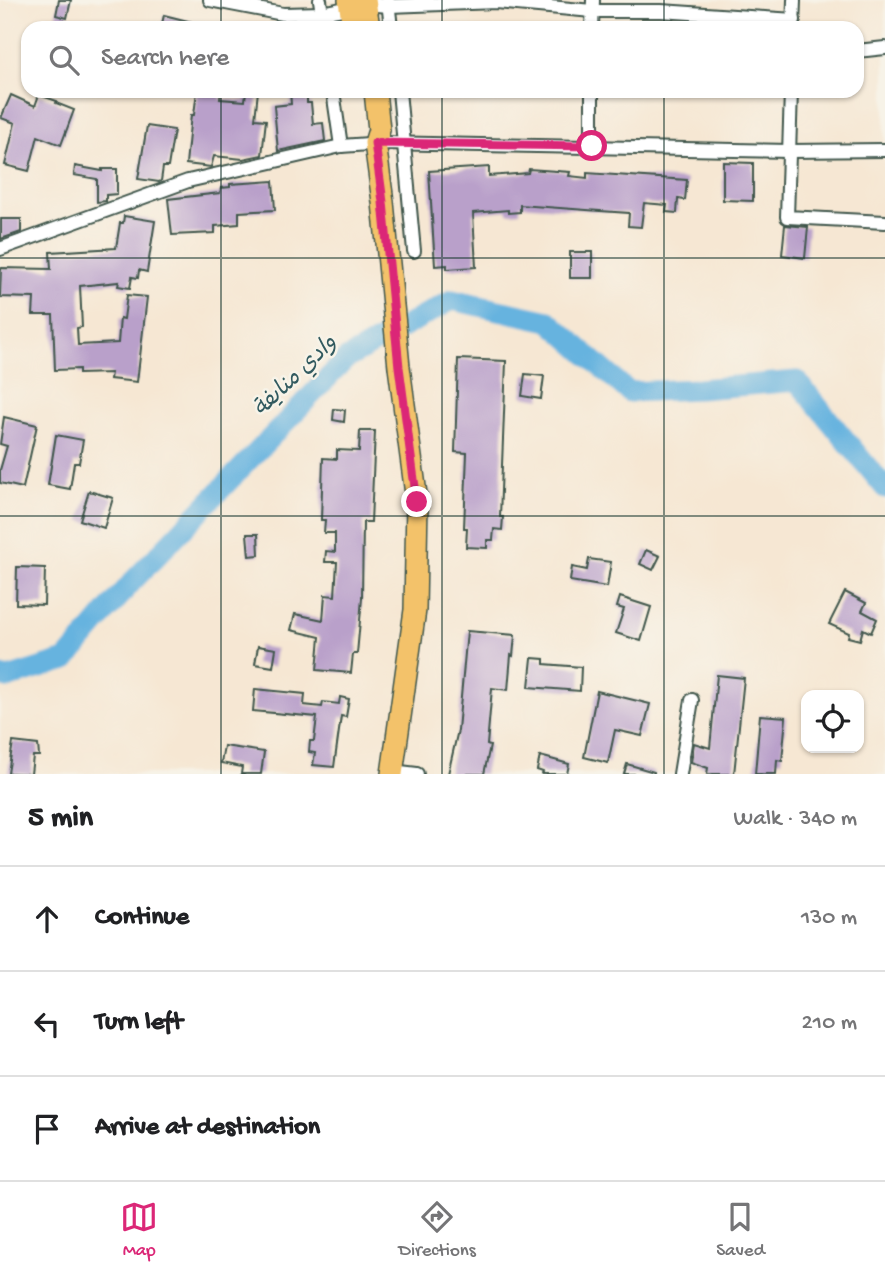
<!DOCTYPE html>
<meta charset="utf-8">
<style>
:root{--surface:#fff;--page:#f2f2f2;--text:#202124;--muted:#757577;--line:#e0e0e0;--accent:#db2777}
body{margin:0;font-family:"Gochi Hand","Playpen Sans Arabic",sans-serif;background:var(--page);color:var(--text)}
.controls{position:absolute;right:21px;bottom:21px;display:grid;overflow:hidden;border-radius:14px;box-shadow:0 2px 5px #0004}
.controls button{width:63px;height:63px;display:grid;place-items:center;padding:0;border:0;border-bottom:2px solid var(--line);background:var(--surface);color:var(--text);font:35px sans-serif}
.stop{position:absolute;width:21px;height:21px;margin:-16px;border:5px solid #db2777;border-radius:50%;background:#fff}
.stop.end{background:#db2777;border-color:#fff;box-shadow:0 2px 7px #0008}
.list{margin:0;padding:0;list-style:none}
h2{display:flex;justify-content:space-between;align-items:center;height:91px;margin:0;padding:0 28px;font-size:30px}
h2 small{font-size:23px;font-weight:400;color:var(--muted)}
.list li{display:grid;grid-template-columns:46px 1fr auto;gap:21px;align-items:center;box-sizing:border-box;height:105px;padding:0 28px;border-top:2px solid var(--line)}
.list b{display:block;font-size:26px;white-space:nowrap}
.list em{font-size:23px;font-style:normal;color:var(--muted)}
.icon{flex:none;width:38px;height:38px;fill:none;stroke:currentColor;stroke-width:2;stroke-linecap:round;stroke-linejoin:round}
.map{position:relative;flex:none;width:885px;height:774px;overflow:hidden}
.search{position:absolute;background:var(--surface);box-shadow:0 2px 5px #0004;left:21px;right:21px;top:21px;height:77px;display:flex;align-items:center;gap:18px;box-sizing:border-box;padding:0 24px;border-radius:21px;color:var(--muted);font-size:26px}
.sheet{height:406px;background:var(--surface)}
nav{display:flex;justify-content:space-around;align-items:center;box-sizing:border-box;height:98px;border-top:2px solid var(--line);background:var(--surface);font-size:19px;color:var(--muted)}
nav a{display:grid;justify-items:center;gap:4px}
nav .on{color:var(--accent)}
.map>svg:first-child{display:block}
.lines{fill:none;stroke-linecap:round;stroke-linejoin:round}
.river{stroke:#66b3df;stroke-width:21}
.building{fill:#b9a0ca}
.minor-casing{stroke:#3f564c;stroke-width:16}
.primary-casing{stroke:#3f564c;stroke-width:24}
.minor{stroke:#fff;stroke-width:12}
.primary{stroke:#f3c26a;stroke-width:21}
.route{stroke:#db2777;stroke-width:9}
.grid{fill:none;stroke:#1f3d34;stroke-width:2;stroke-opacity:0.55}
.labels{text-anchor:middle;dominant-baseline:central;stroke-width:5;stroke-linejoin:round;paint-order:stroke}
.water-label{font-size:23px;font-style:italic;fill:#315a5f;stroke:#f7f3e8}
</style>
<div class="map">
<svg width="885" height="774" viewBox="0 0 885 774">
<rect width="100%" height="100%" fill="#f7f3e8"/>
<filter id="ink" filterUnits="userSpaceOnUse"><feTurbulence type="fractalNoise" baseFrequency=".0143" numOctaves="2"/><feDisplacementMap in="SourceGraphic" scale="14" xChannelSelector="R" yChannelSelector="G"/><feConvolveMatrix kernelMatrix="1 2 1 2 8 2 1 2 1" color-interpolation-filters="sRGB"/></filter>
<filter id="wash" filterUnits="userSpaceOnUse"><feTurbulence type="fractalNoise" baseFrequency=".00686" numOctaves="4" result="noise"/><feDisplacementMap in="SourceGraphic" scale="28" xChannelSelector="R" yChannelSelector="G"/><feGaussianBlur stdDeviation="1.57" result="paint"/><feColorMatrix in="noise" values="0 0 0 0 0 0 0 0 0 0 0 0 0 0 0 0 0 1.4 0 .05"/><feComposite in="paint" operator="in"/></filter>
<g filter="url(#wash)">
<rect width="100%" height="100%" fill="#f6e7d3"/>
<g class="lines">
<!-- river -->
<path class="river" d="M0,676L8,678L66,660L132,582L346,359L452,300L549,321L629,392L699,389L797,381L885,488"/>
</g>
<g id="blocks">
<!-- building -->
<g class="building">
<path d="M59,0H71L67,18L56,15Z"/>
<path d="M164,15L204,25L203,28H161Z"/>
<path d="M197,91H221L220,99L245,101L246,91H258L255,119L266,120L262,155L243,159L214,156L211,167L186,164L191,115H194Z"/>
<path d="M290,91H307V103H311L313,124L323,123L325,141L278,151L274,106L291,104Z"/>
<path d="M11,95L35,106L39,95L57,101L56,103L74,110L61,145L38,136L29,171L5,165L15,123L1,118Z"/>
<path d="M147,126L174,130L168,167H163L161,181L159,182L138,179Z"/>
<path d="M723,162L753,163V201L723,200Z"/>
<path d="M75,166L102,171V169H117V194L106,195V201L97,202V179L74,175Z"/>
<path d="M489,167V176L528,173L529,169L570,172L569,176L587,178V173L687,180L685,200L678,199L677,213L666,212L667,205L644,203L641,227L628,226L629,213L600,211L520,205V212L508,213V210L473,213L476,267L447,269V265L435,266L429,171Z"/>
<path d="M273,181L275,210L239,212V224L215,226V233L172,235L168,199L220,193L221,188L230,187V184Z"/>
<path d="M124,216L155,221L147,272L139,270L138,278L132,277L130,288L118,286L119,282L80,286L82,327L77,328L78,345L118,343L120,318L124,319L127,295L147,297L137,382L110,379L111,373L79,374V369L55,370L53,315H33L34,298L0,297L1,268L51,269L50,252L116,248L120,223H123Z"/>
<path d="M1,219H21V232L1,239Z"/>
<path d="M785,225L808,227L805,258L782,255Z"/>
<rect x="570" y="252" width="22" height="26"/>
<path d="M458,359L506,361L500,517H503L502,530L494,529L493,540H487V548L466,547L467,528H464L467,453L455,452Z"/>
<path d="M525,374L544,376L541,399L522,396Z"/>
<path d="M334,409L345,410L344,422L333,420Z"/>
<path d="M4,417L37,425L23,488L0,483V470L7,446L0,444Z"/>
<path d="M360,431H375L371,522H363L362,598L357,654H353L351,673L317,670L320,637L291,630L295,614L323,620L325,595L335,596L337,562H325L326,551L335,552V533H324L325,520H321L323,458L337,459V450L359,451Z"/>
<path d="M56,435L83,440L79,463H74L70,489L48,485Z"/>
<path d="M89,491L113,498L104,528L80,520Z"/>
<path d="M247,534H258L259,555L249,556Z"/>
<path d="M646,550L660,556L653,570L640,564Z"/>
<path d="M589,559L611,562L607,587L570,581L572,567L587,570Z"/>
<path d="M17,567L45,568L44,605L16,604Z"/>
<path d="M845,592L866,603L862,611L877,619L871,633L863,629L860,640L848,637L849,633L829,624Z"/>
<path d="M620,597L651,607L641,641L616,633L624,609L617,607Z"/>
<path d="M467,631L515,635L513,656L511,655L508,690L492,688L487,745L490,746L484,774H448L458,730Z"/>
<path d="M258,646L276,649L273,667L255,664Z"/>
<path d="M532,658L544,659V664L581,667L580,691L529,687Z"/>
<path d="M717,675L744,678L734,774H707L708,768L691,762L694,743L710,748Z"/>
<path d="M255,689L305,694L304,705L322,707L323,702L339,704L340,697L349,699L346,717L341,716L334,767L313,765L315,753L309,752L310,741H314L317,717L253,711Z"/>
<path d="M597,691L650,704L642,736L615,730L608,763L584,757Z"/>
<path d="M760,715L786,717L782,761L777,760L776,774H755Z"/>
<path d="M13,742L38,745L39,756H33L31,774L8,773Z"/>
<path d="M224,746L264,752L261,774H241L242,767L221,763Z"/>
<path d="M540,756L569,764L567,774H542L543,772L537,770Z"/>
<path d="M627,764L654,772V774H624Z"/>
</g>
</g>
</g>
<g filter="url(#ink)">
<use href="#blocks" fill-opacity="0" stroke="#3f564c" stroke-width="2"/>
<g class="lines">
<defs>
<g id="minor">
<path d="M210,0L283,14L322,13L366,4L389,6L496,2L592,11H661L794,20"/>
<path d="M320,0L324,28"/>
<path d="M388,1L391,28"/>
<path d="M592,28L593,0"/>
<path d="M793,28L794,0"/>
<path d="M857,51L885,48"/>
<path d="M333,91L341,146"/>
<path d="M399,91L414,251"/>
<path d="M791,91L787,217L885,222"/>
<path d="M592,146V91"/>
<path d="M0,249L188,181L341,146L383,143L789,151L885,150"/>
<path d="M392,771L417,774"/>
<path d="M680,774L692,700"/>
</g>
<g id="primary">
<path d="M349,0L353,28"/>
<path d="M365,0L369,28"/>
<path d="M375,91L379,130L375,143L383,202L399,367L417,502L415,610L392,774"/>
</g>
</defs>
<!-- minor casing -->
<use href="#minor" class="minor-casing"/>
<!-- primary casing -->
<use href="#primary" class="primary-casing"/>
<!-- minor -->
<use href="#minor" class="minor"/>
<!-- primary -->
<use href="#primary" class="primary"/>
</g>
</g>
<g class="lines" filter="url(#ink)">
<!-- route -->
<path class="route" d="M417,502L399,367L383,202L375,143L592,146"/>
</g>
<!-- grid -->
<path class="grid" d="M221,0V28M442,0V28M664,0V28M221,91V774M442,91V774M664,91V774M0,258H885M0,516H885"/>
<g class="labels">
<!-- water labels -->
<g class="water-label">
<text transform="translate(296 377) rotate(-44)">وادي منايفة</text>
</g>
</g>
</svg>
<div class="controls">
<button><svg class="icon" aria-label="locate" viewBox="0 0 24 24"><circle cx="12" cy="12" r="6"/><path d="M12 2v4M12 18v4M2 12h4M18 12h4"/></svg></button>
</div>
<div class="stop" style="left:592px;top:146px"></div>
<div class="stop end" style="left:417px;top:502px"></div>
<div class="search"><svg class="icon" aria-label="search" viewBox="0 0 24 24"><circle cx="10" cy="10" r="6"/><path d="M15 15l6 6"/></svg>Search here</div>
</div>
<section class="sheet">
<h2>5 min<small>Walk · 340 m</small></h2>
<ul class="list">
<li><svg class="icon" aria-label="ahead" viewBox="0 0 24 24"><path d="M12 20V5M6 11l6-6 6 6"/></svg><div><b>Continue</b></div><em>130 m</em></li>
<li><svg class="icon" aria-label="left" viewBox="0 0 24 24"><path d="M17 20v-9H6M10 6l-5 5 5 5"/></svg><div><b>Turn left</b></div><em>210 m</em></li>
<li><svg class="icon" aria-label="arrive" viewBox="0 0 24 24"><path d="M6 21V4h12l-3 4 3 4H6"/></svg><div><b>Arrive at destination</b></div></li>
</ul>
</section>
<nav>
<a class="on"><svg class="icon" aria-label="map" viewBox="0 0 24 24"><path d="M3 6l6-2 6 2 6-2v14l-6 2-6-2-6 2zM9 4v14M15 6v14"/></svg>Map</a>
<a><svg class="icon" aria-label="directions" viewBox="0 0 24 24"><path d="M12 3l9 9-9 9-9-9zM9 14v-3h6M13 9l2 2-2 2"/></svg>Directions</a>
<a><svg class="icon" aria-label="saved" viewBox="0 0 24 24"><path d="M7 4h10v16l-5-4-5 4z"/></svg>Saved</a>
</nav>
